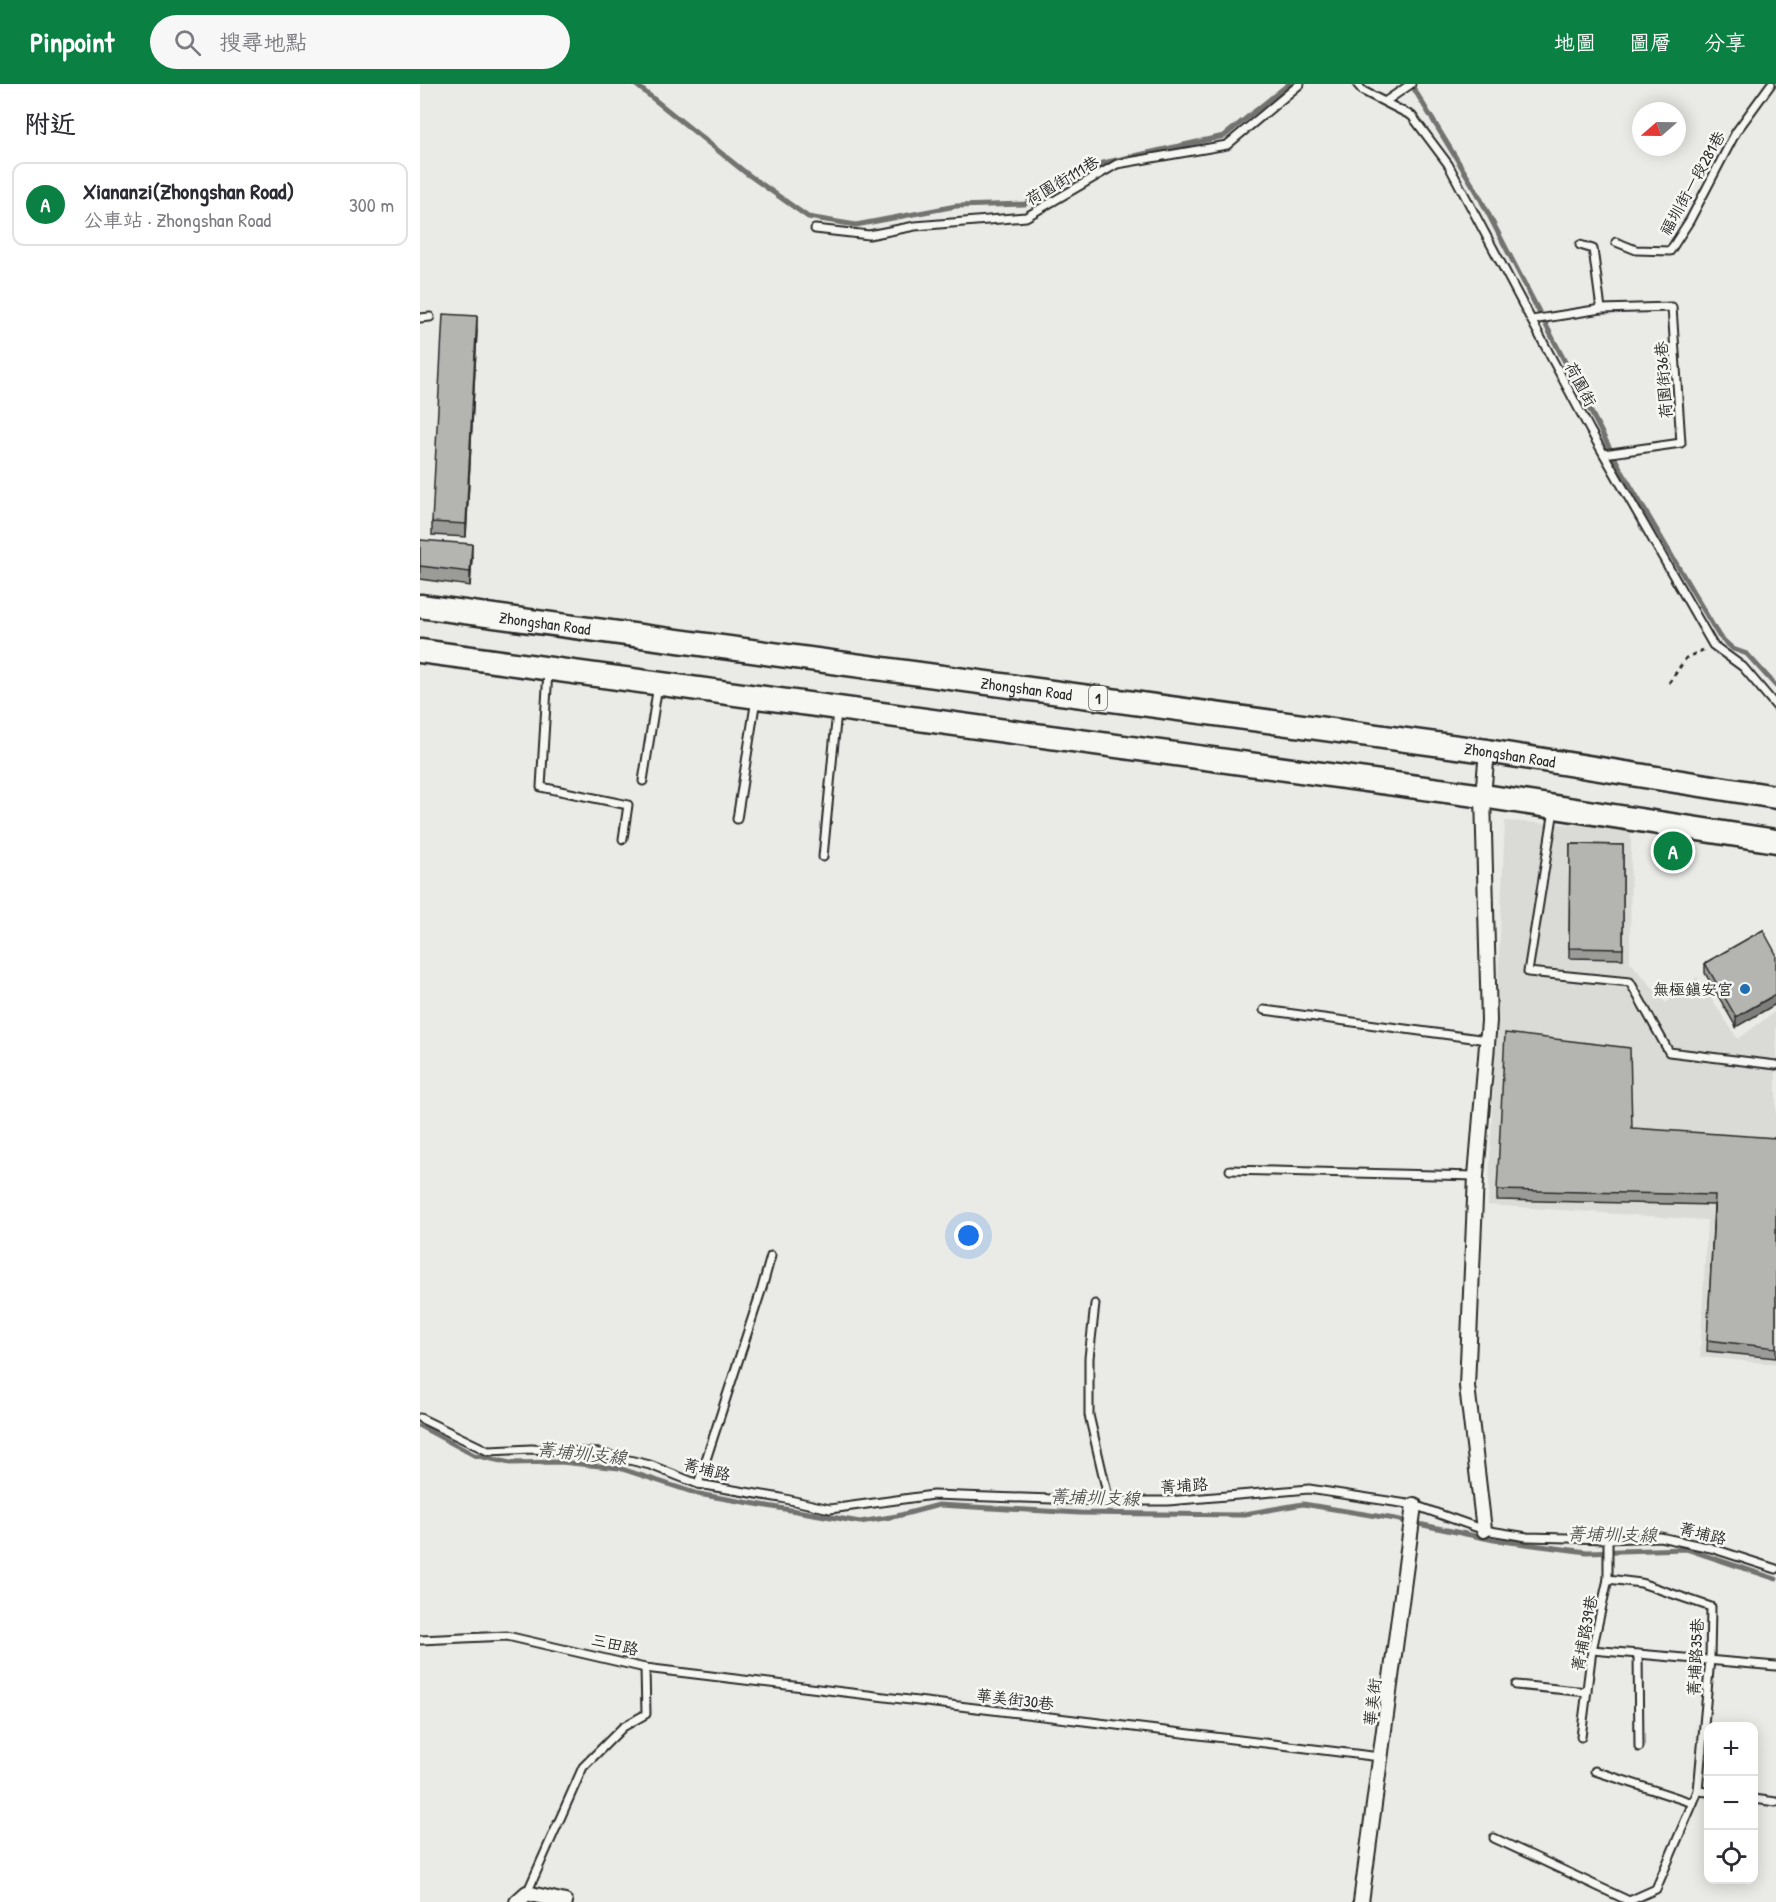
<!DOCTYPE html>
<html lang="zh-TW">
<meta charset="utf-8">
<style>
:root{--surface:#fff;--page:#f7f7f7;--text:#2b2b33;--muted:#7c7c81;--line:#e1e1e2;--accent:#0b8043}
body{margin:0;font-family:"Patrick Hand","LXGW WenKai TC",sans-serif;background:var(--page);color:var(--text)}
.controls{position:absolute;right:18px;bottom:18px;display:grid;overflow:hidden;border-radius:12px;box-shadow:0 3px 15px #0003}
.controls button{width:54px;height:54px;display:grid;place-items:center;padding:0;border:0;border-bottom:2px solid var(--line);background:var(--surface);color:var(--text);font:30px sans-serif}
.compass{position:absolute;left:1212px;top:18px;width:54px;height:54px;border-radius:50%;background:var(--surface);box-shadow:0 3px 15px #0003;rotate:250deg}
.you{position:absolute;left:549px;top:1152px;width:21px;height:21px;margin:-15px;border:4px solid #fff;border-radius:50%;background:#1a73e8;box-shadow:0 0 0 9px #1a73e833}
.badge{display:grid;place-items:center;width:39px;height:39px;border-radius:50%;background:var(--accent);color:#fff;font-size:20px;font-weight:700}
.pin{position:absolute;translate:-50% -50%;border:3px solid #fff;box-shadow:0 2px 6px #0006}
.list{margin:0;padding:0;list-style:none}
h2{display:flex;justify-content:space-between;align-items:center;height:78px;margin:0;padding:0 24px;font-size:26px}
h2 small{font-size:20px;font-weight:400;color:var(--muted)}
.list li{display:grid;grid-template-columns:39px 1fr auto;gap:18px;align-items:center;box-sizing:border-box;height:84px;margin:0 12px 12px;padding:0 12px;border:2px solid var(--line);border-radius:12px}
.list b{display:block;font-size:22px;white-space:nowrap}
.list p{margin:0;font-size:20px;white-space:nowrap;color:var(--muted)}
.list em{font-size:20px;font-style:normal;color:var(--muted)}
.icon{flex:none;width:33px;height:33px;fill:none;stroke:currentColor;stroke-width:2;stroke-linecap:round;stroke-linejoin:round}
.map{position:relative;flex:none;width:1356px;height:1818px;overflow:hidden}
header{display:flex;align-items:center;gap:36px;box-sizing:border-box;height:84px;padding:0 30px;background:var(--accent);color:#fff}
header strong{font-size:28px}
nav{display:flex;gap:33px;margin-inline-start:auto;font-size:21px}
.search{width:420px;height:54px;background:var(--page);display:flex;align-items:center;gap:15px;box-sizing:border-box;padding:0 21px;border-radius:33px;color:var(--muted);font-size:22px}
main{display:flex}
aside{flex:1;background:var(--surface)}
.map>svg:first-child{display:block}
.built{fill:#dadad6}
.lines{fill:none;stroke-linecap:round;stroke-linejoin:round}
.stream{stroke:#727270;stroke-width:5}
.service-casing{stroke:#2b2b2b;stroke-width:11}
.minor-casing{stroke:#2b2b2b;stroke-width:18}
.primary-casing{stroke:#2b2b2b;stroke-width:27}
.path{stroke:#2b2b2b;stroke-width:3;stroke-dasharray:4.5 4.5;stroke-linecap:butt}
.service{stroke:#f6f6f2;stroke-width:7}
.minor{stroke:#f6f6f2;stroke-width:14}
.primary{stroke:#f6f6f2;stroke-width:22}
.wall{fill:#9b9b98;stroke:#2b2b2b;stroke-width:1.5}
.shaded-wall{fill:#7e7e7c;stroke:#2b2b2b;stroke-width:1.5}
.building{fill:#b4b4b1;stroke:#2b2b2b;stroke-width:1.5}
.poi-dot{fill:#1f6fb2;stroke:#f6f6f2;stroke-width:2}
.labels{text-anchor:middle;dominant-baseline:central;stroke-width:5;stroke-linejoin:round;paint-order:stroke}
.shield{fill:#f6f6f2;stroke:#686867;stroke-width:1.5}
.shield-label{font-size:15px;font-weight:bold;fill:#2b2b2b}
.street-label{font-size:16px;fill:#2b2b2b;stroke:#f6f6f2}
.poi-label{font-size:16px;fill:#2b2b2b;stroke:#f6f6f2;text-anchor:end}
.water-label{font-size:18px;font-style:italic;fill:#545453;stroke:#f6f6f2}
</style>
<header>
<strong>Pinpoint</strong>
<div class="search"><svg class="icon" aria-label="search" viewBox="0 0 24 24"><circle cx="10" cy="10" r="6"/><path d="M15 15l6 6"/></svg>搜尋地點</div>
<nav><a>地圖</a><a>圖層</a><a>分享</a></nav>
</header>
<main>
<aside>
<h2>附近<small></small></h2>
<ul class="list">
<li><span class="badge">A</span><div><b>Xiananzi(Zhongshan Road)</b><p>公車站 · Zhongshan Road</p></div><em>300 m</em></li>
</ul>
</aside>
<div class="map">
<svg width="1356" height="1818" viewBox="0 0 1356 1818">
<rect width="100%" height="100%" fill="#eaeae6"/>
<filter id="ink" filterUnits="userSpaceOnUse"><feTurbulence type="fractalNoise" baseFrequency=".0167" numOctaves="2"/><feDisplacementMap in="SourceGraphic" scale="12" xChannelSelector="R" yChannelSelector="G"/><feConvolveMatrix kernelMatrix="1 2 1 2 8 2 1 2 1" color-interpolation-filters="sRGB"/></filter>
<g filter="url(#ink)">
<!-- built -->
<path class="built" d="M1085,737L1211,744L1210,878L1246,919L1277,893L1318,955L1356,927V1280L1280,1273L1287,1136L1068,1121Z"/>
<g class="lines">
<!-- stream -->
<g class="stream">
<path d="M215,0L326,89L388,133L436,141L536,122L605,120L683,79L804,52L869,0"/>
<path d="M991,0L1058,110L1200,384L1299,552L1313,565L1327,570L1356,602"/>
<path d="M0,1342L54,1371L90,1379L141,1378L199,1384L278,1410L440,1438L477,1432L519,1421L660,1429L819,1431L883,1420L975,1435L1074,1456L1167,1468L1266,1465L1356,1495"/>
</g>
<defs>
<g id="service">
<path d="M937,0L943,7L992,32L1028,80L1170,346L1293,561L1323,583L1356,622"/>
<path d="M966,17L991,0"/>
<path d="M395,145L449,151L495,142L606,133L697,80L807,61L880,0"/>
<path d="M1196,158L1216,166L1250,167L1270,136L1316,48L1351,0"/>
<path d="M1160,161L1173,165L1181,225"/>
<path d="M0,234L10,233"/>
<path d="M1112,236L1181,225L1252,223L1261,359L1184,370"/>
<path d="M128,587L121,703L208,721L203,755"/>
<path d="M223,697L238,601"/>
<path d="M1134,726L1108,888L1210,898L1249,968L1356,981"/>
<path d="M317,735L336,615"/>
<path d="M403,773L417,627"/>
<path d="M844,926L1067,956"/>
<path d="M810,1086L1056,1092"/>
<path d="M675,1220L669,1274V1331L689,1417"/>
<path d="M0,1334L68,1367L111,1365L180,1369L230,1381L278,1400L361,1414L410,1425L513,1411L689,1417H748L889,1405L994,1421L1064,1446L1107,1453L1188,1455L1240,1453L1291,1464L1356,1485"/>
<path d="M278,1400L342,1204L351,1172"/>
<path d="M1188,1455V1495L1221,1499L1291,1523L1290,1575L1278,1707L1236,1805L1207,1818"/>
<path d="M0,1556L87,1552L225,1584L960,1673"/>
<path d="M1172,1566L1356,1582"/>
<path d="M1218,1570L1219,1663"/>
<path d="M1096,1601L1167,1608"/>
<path d="M1161,1653L1172,1566L1188,1495"/>
<path d="M1175,1687L1273,1719"/>
<path d="M1278,1707L1288,1708"/>
<path d="M1334,1715L1356,1718"/>
<path d="M1074,1754L1209,1817"/>
<path d="M107,1809L163,1683L203,1643L226,1630L225,1584"/>
</g>
<g id="minor">
<path d="M1064,1446L1047,1302L1056,1092L1069,937L1063,712L1067,667"/>
<path d="M97,1818L107,1809L145,1818"/>
<path d="M941,1818L994,1421"/>
</g>
<g id="primary">
<path id="s1" d="M0,522L1067,667L1356,713"/>
<path d="M0,567L1063,712L1356,757"/>
</g>
</defs>
<!-- service casing -->
<use href="#service" class="service-casing"/>
<!-- minor casing -->
<use href="#minor" class="minor-casing"/>
<!-- primary casing -->
<use href="#primary" class="primary-casing"/>
<!-- path -->
<path class="path" d="M1249,599L1266,574L1283,566"/>
<!-- service -->
<use href="#service" class="service"/>
<!-- minor -->
<use href="#minor" class="minor"/>
<!-- primary -->
<use href="#primary" class="primary"/>
</g>
<!-- wall -->
<g class="wall">
<path d="M57,246L46,453L12,451V438Z"/>
<path d="M0,456L52,473L50,502L0,495Z"/>
<path d="M1150,760L1203,761V875L1149,874Z"/>
<path d="M1343,846L1316,943L1285,889V879Z"/>
<path d="M1356,1054V1274L1287,1267L1294,1121L1077,1116V1106Z"/>
</g>
<!-- shaded-wall -->
<g class="shaded-wall">
<path d="M57,232V246L46,453V440Z"/>
<path d="M52,460V473L50,502V488Z"/>
<path d="M1356,910V920L1316,943V933Z"/>
</g>
<!-- building -->
<g class="building">
<path d="M23,230L57,232L46,440L12,438Z"/>
<path d="M0,456L52,460L50,488L0,482Z"/>
<path d="M1150,760L1203,761V865L1149,864Z"/>
<path d="M1343,846L1356,870V910L1316,933L1285,879Z"/>
<path d="M1085,949L1210,964L1212,1044L1356,1054V1264L1287,1256L1295,1111L1077,1106Z"/>
</g>
</g>
<!-- markers -->
<circle class="poi-dot" cx="1325" cy="905" r="6"/>
<g class="labels">
<!-- shield labels -->
<rect class="shield" x="669" y="602" width="18" height="24" rx="4.5"/>
<g class="shield-label">
<text x="678" y="614">1</text>
</g>
<!-- street labels -->
<g class="street-label">
<text transform="translate(642 96) rotate(-30)">荷園街111巷</text>
<text transform="translate(1272 99) rotate(-61)">福圳街一段281巷</text>
<text transform="translate(1243 296) rotate(-94)">荷園街36巷</text>
<text transform="translate(1161 300) rotate(62)">荷園街</text>
<text stroke="none"><textPath href="#s1" startOffset="126">Zhongshan Road</textPath></text>
<text stroke="none"><textPath href="#s1" startOffset="612">Zhongshan Road</textPath></text>
<text stroke="none"><textPath href="#s1" startOffset="1100">Zhongshan Road</textPath></text>
<text transform="translate(287 1385) rotate(14)">菁埔路</text>
<text transform="translate(764 1401) rotate(-4)">菁埔路</text>
<text transform="translate(1283 1449) rotate(14)">菁埔路</text>
<text transform="translate(1164 1549) rotate(-79)">菁埔路39巷</text>
<text transform="translate(195 1560) rotate(13)">三田路</text>
<text transform="translate(1275 1573) rotate(-87)">菁埔路35巷</text>
<text transform="translate(595 1615) rotate(7)">華美街30巷</text>
<text transform="translate(952 1618) rotate(-83)">華美街</text>
</g>
<!-- poi labels -->
<g class="poi-label">
<text x="1313" y="905">無極鎮安宮</text>
</g>
<!-- water labels -->
<g class="water-label">
<text transform="translate(162 1369) rotate(6)">菁埔圳支線</text>
<text transform="translate(675 1413) rotate(2)">菁埔圳支線</text>
<text transform="translate(1192 1450) rotate(1)">菁埔圳支線</text>
</g>
</g>
</svg>
<div class="controls">
<button>+</button>
<button>−</button>
<button><svg class="icon" aria-label="locate" viewBox="0 0 24 24"><circle cx="12" cy="12" r="6"/><path d="M12 2v4M12 18v4M2 12h4M18 12h4"/></svg></button>
</div>
<svg class="compass" viewBox="-18 -18 36 36"><path d="M0-13l5 13h-10z" fill="#e53935"/><path d="M0 13l5-13h-10z" fill="#7c7c81"/></svg>
<div class="you"></div>
<div class="pin badge" style="left:1253px;top:767px">A</div>
</div>
</main>
